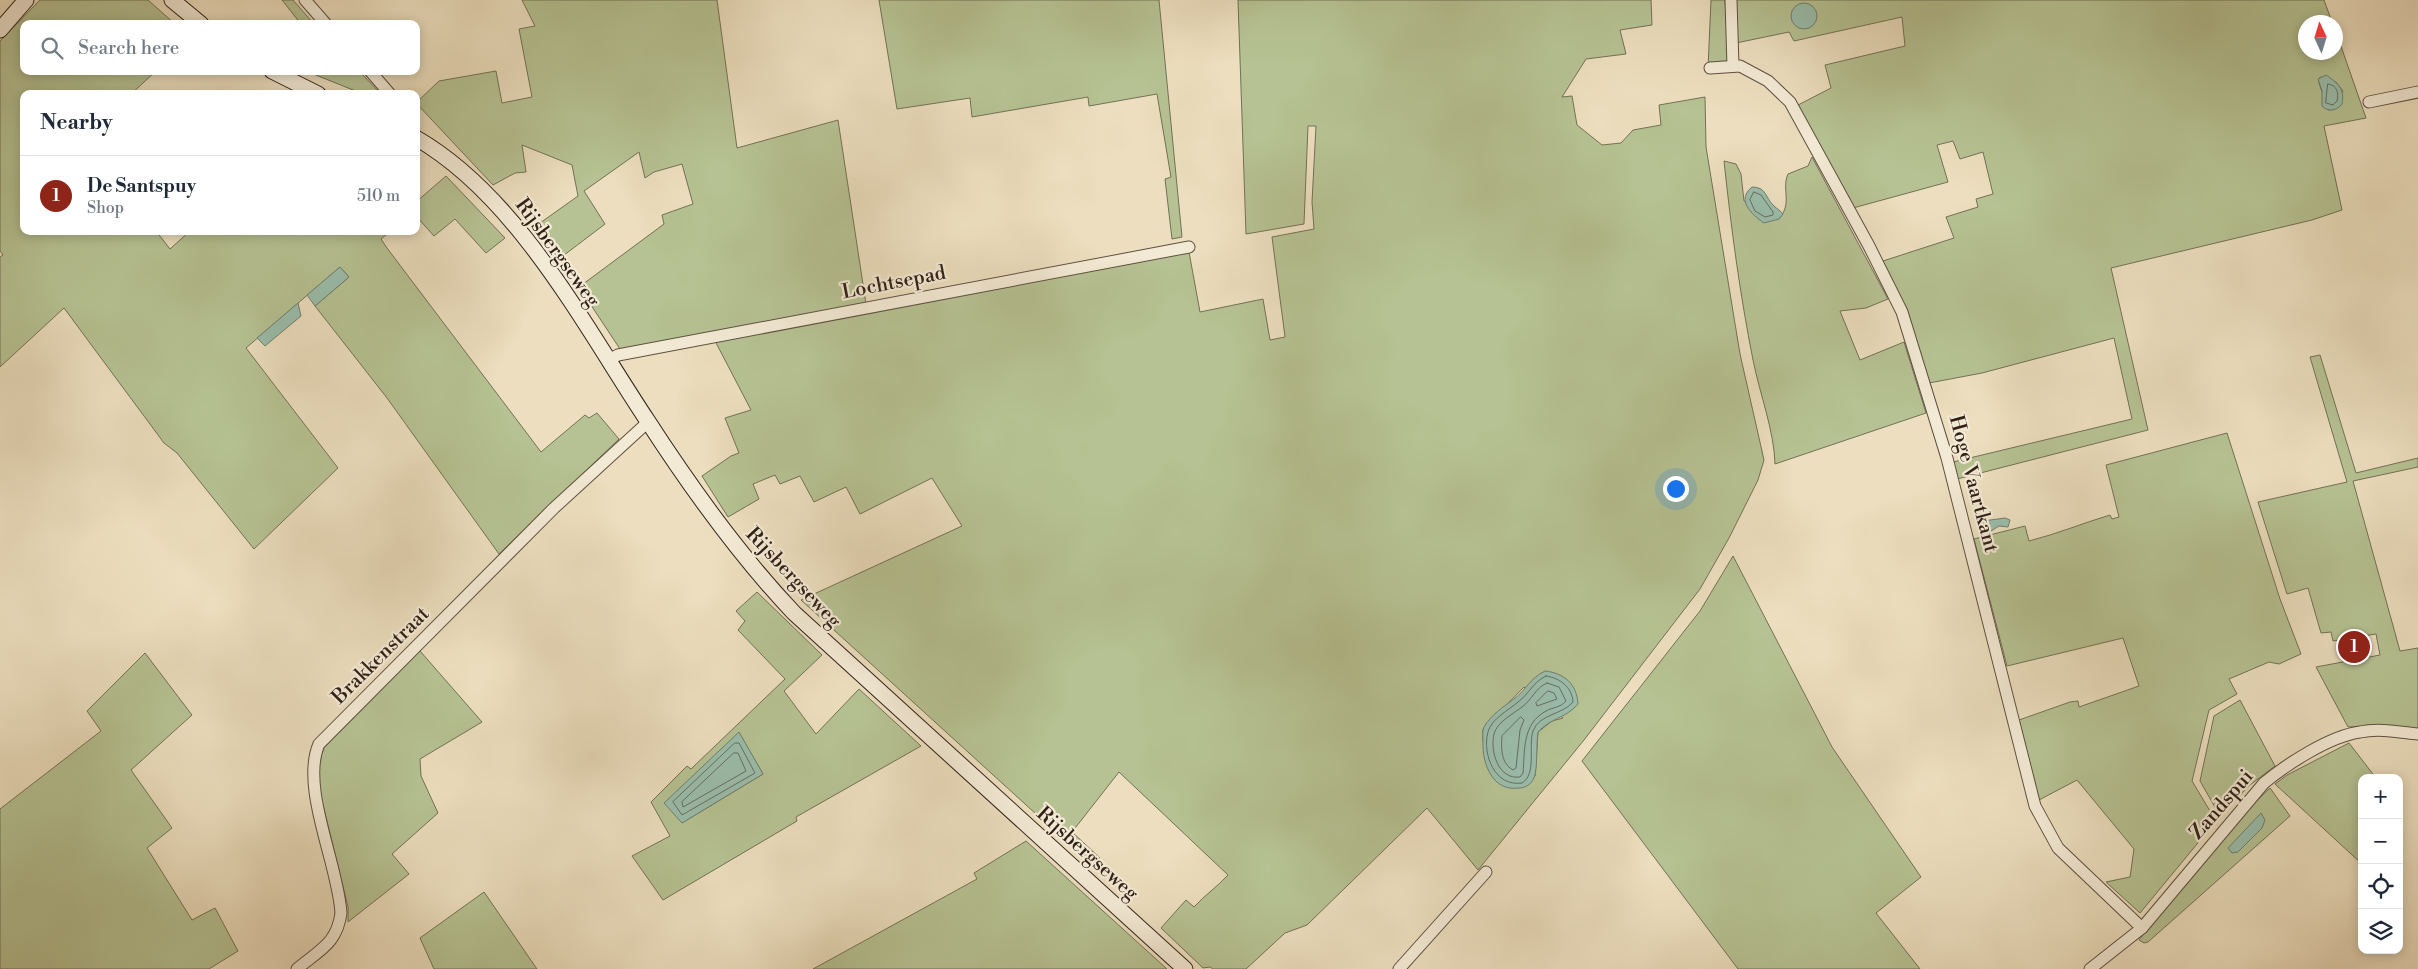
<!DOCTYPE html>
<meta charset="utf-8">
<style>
:root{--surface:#fff;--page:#f2f2f3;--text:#1f2937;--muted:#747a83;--line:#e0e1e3;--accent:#8f2418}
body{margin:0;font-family:"Libre Bodoni",serif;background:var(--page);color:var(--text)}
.controls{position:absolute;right:15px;bottom:15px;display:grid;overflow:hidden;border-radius:10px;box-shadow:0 2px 12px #0003}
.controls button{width:45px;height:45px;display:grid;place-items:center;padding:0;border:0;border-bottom:1px solid var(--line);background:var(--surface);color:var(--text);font:25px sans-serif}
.compass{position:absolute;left:2298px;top:15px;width:45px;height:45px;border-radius:50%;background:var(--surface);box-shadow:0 2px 12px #0003;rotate:356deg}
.you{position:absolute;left:1675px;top:488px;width:18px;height:18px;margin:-12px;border:4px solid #fff;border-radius:50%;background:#1a73e8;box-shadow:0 0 0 8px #1a73e833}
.badge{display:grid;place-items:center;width:32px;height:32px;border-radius:50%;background:var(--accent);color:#fff;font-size:16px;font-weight:700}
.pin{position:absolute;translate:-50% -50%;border:2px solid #fff;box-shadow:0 1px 5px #0006}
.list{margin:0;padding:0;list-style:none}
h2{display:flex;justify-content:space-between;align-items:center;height:65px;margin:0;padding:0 20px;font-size:21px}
h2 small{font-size:16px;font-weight:400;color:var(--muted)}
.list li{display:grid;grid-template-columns:32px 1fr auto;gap:15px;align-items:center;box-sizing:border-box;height:80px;padding:0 20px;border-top:1px solid var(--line)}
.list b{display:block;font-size:19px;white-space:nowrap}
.list p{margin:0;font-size:16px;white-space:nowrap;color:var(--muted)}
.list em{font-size:16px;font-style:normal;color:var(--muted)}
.icon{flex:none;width:28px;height:28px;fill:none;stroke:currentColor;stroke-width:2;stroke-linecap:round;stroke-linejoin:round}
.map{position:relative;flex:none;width:2418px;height:969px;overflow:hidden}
.search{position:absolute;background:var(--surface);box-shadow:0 2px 12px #0003;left:20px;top:20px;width:400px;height:55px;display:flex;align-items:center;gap:12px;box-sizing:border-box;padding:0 18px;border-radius:10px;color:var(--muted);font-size:19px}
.panel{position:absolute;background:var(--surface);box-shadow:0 2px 12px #0003;left:20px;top:90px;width:400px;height:145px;border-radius:10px}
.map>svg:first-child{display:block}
.green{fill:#b6c293;stroke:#737156;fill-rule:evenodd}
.water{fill:#9abdab;stroke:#707e70}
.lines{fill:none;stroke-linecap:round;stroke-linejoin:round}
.shore{stroke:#656e62;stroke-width:1}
.street-casing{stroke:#5f5042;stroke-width:13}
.secondary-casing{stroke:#302018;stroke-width:17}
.street{stroke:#f3ead5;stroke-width:11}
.secondary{stroke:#f3ead5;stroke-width:15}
.labels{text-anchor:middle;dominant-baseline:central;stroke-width:4.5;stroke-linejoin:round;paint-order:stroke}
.street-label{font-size:20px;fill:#302018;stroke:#f3ead5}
</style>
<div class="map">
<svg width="2418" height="969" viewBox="0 0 2418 969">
<rect width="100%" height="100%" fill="#ecdebe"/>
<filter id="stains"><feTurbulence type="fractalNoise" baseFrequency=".004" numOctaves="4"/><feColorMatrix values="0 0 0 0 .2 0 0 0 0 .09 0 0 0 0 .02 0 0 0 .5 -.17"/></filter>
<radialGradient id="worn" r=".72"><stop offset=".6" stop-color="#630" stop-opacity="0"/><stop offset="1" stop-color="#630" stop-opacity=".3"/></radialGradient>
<!-- green -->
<g class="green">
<path d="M40,0H148L175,24H24V71H156L131,94H24V231H156L170,249L190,231H391L381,239L387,248L541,452L585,415L589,418L597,413L619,439L499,554L387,398L315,306L349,277L340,267L246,348L338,468L254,549L177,453L164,443L64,308L0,367V257L3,255L0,251V41Z"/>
<path d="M282,0H293L314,24H301Z"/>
<path d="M522,0H717L737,148L838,120L866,304L620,349L579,287L664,224L662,215L693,204L682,164L654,172L645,178L639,152L584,191L605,224L559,259L533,228L578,196L572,165L522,145L526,172L515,173L493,185L416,103L439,81L496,71L502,103L532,97L519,29L535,26Z"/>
<path d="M879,0H1159L1182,237L1172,239L1165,179L1171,177L1157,94L1089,106L1088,97L972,117L970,98L897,109Z"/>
<path d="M1238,0H1651L1652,25L1620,30L1626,54L1586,59L1562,97L1572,96L1577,125L1602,145L1621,143L1633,130L1661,125L1659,105L1705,97L1706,147L1740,354L1764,460L1758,480L1729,538L1700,589L1584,740L1478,870L1427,808L1307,925L1285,933L1246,969H1213L1210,967L1203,968L1161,928L1186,900L1194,907C1205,895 1217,887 1228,875L1119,772L1072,832L1100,858L1092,865L801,600L962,526L932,478L860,514L846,487L814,502L800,476L780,484L775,475L753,484L759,499L728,517L702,476L731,456L739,453L725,418L751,410L714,339L1189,252L1200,312L1263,299L1270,340L1285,337L1272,237L1314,229L1312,202L1316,126H1308L1304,224L1246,234ZM1524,687L1563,718L1552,721L1538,732L1535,776L1483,741V729Z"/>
<path d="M1711,0H1725L1729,66L1708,68Z"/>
<path d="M1736,0H2324L2332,22H2306V52H2336V32L2366,118L2324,126L2342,210L2312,220L2111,268L2148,430L1957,479L1953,462L2132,419L2114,338L1982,373L1929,383L1883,261L1954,238L1946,217L1978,207L1976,199L1993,194L1983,152L1960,159L1953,141L1937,145L1948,182L1853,208L1798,105L1831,88L1825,65L1905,46L1902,17L1794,41L1789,32L1736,43ZM2320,77L2336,82L2343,91L2335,109L2328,110L2319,83Z"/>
<path d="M306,71H359L381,94H363Z"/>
<path d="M1812,157L1888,299L1866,308L1840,311L1860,360L1904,342L1926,413L1775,464C1774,430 1760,395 1753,360C1740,295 1731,227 1724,161L1736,164L1741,174L1744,201L1779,219C1793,202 1781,190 1788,174L1808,166Z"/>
<path d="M446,176L505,238L486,253L455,219L434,236L416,216V202Z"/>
<path d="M2320,355L2356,473L2418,458V467L2353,481L2400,651L2418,648V730L2379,726L2348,727L2316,667L2380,655L2376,634L2333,641L2331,632L2321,633L2308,588L2287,594L2258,502L2347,482L2310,357Z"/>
<path d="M2227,433L2280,599L2301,654L2279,664L2269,662L2229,679L2237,694L2209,710L2192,781L2216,821L2140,913L2106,882L2130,877L2134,849L2077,780L2039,800L2019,720L2070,702L2078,701L2079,707L2139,686L2123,638L2007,666L1974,539L2025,526L2029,541C2057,534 2083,523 2110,515L2112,519L2119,517L2106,465Z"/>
<path d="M1733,556L1832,747L1921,877L1876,913L1920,969H1738L1582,761L1700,611Z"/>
<path d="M757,592L822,655L784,691L816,734L859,689L921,746L796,817L797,821L663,900L632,856L670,836L651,802L687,766L691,769L785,679L738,630L745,621L736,611ZM739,733L763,774L682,823Z"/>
<path d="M420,651L482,722L420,759L421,776L438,813L392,854L409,874L348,922V907L316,776L318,754Z"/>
<path d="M145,653L192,715L131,770L172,828L147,848L192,920L215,908L238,951L209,969H0V809L101,731L87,711Z"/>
<path d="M2240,700L2275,766L2250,785L2220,816L2200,781L2214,716Z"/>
<path d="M2349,743L2376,778H2362V864L2275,784L2287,775Z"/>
<path d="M2270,788L2290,816L2148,942L2144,943L2139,940L2248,809Z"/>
<path d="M1026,841L1167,969H813L977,879L974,873Z"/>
<path d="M484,892L537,969H434L420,938Z"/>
</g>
<!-- water -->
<g class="water">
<circle cx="1804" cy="16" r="13"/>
<path d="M2326,75C2338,83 2345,89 2342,104C2337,110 2329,113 2322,106V91L2318,79Z"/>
<path d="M1752,187C1767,187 1765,198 1774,206C1777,209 1780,210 1783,214L1779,219L1764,223C1751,214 1736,200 1752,187Z"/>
<path d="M340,267L349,277L315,306L307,295Z"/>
<path d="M298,303L301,316L265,346L257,338Z"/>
<path d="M2005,518L2010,520L2008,527L1999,526L1991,531L1980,529V523L1983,521Z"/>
<path d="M1545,671C1564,673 1577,684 1578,704C1565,719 1550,718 1538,732C1536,744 1538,768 1534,778C1531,784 1526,788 1519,788C1493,792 1482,764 1483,742C1483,737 1482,731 1484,727C1491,715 1503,707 1514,699C1527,689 1529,679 1545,671Z"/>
<path d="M739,732L763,774L682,823L664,803Z"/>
<path d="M2261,813L2265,820L2262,828L2238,852L2232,853L2228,848Z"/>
</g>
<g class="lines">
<!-- shore -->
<g class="shore">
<path d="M2328,84C2337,85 2339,93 2337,101L2333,105L2326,103Z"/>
<path d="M1754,192L1761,195L1773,212V215L1765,217L1755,211L1750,200Z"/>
<path d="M1546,676C1560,678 1572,687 1573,702C1562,715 1539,714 1533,731C1528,746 1537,774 1522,783C1495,787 1482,755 1488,732C1491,719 1509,710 1518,702C1529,694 1533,682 1546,676Z"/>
<path d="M1547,683L1559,687L1566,701C1560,708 1553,707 1546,711C1522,724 1525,750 1523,773L1520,777C1498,780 1490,751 1494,734C1497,722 1513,714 1522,707C1532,700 1535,688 1547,683Z"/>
<path d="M1548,691L1554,693L1557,699L1537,706L1536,703Z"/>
<path d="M1521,717L1524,720L1520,730L1516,768L1513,770C1501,763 1501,749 1502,736Z"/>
<path d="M735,743H739L755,773L682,815L673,802Z"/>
<path d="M734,753H738L746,771L683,807L682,802Z"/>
</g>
<defs>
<g id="street">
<path d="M305,0L326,24"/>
<path d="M1731,0L1733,66"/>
<path d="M1710,68L1740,66L1768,81L1790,102L1869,246L1902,312L1947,458L2035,806L2058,848L2142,928"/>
<path d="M370,71L390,94"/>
<path d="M2369,102L2418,92"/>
<path d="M608,360L618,355L1189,247"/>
<path d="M297,969C319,950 337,944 341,913C338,864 300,787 319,744L554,508L648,422"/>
<path d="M1399,969L1486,872"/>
<path d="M2090,969L2142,928L2264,783C2287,764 2330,736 2360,732C2379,728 2399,732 2418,734"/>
</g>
<g id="secondary">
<path d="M172,0L201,24"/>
<path d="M0,30L26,0"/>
<path d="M272,71L318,94"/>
<path d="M416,138C517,196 584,325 647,420C691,488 738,554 794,613L1185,969"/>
</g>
</defs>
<!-- street casing -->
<use href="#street" class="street-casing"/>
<!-- secondary casing -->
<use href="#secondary" class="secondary-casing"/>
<!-- street -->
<use href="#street" class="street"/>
<!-- secondary -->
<use href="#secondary" class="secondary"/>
</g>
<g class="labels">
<!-- street labels -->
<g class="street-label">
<text transform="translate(557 253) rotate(54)">Rijsbergseweg</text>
<text transform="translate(894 283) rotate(-11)">Lochtsepad</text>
<text transform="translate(1973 484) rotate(75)">Hoge Vaartkant</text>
<text transform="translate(793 578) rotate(47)">Rijsbergseweg</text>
<text transform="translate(381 656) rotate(-45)">Brakkenstraat</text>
<text transform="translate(2222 805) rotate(-49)">Zandspui</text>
<text transform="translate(1087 854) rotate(42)">Rijsbergseweg</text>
</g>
</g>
<rect width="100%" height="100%" filter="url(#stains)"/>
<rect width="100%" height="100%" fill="url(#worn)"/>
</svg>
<div class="controls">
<button>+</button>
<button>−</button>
<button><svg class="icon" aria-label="locate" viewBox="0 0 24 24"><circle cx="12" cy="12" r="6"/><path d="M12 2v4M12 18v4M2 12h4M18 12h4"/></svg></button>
<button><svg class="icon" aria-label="layers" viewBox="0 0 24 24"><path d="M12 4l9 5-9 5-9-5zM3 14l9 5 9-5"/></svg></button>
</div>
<svg class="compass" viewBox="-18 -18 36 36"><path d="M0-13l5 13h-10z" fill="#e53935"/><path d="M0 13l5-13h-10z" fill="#747a83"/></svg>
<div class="you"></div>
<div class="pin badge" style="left:2354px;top:647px">1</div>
<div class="search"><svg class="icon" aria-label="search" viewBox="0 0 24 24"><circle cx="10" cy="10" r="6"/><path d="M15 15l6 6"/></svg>Search here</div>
<section class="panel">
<h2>Nearby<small></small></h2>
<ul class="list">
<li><span class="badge">1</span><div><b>De Santspuy</b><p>Shop</p></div><em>510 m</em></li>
</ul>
</section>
</div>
